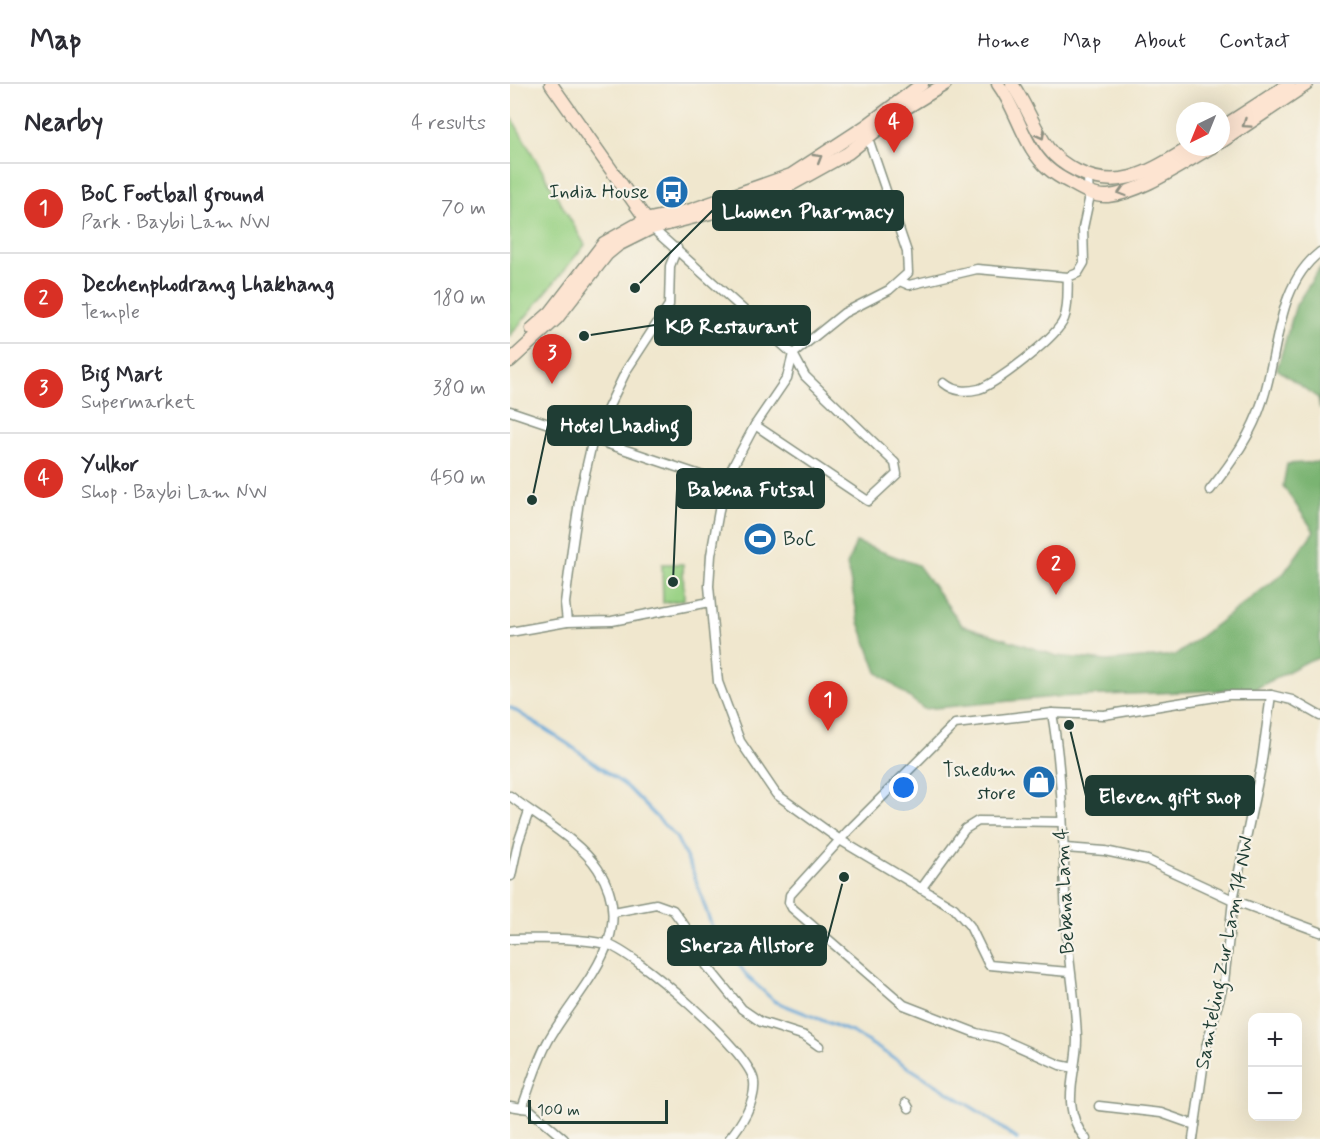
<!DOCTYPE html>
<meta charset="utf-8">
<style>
:root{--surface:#fff;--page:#f7f7f7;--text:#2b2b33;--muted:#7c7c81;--line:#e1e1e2;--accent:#d93025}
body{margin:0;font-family:Mynerve,sans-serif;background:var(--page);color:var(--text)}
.controls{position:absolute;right:18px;bottom:18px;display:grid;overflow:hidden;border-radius:12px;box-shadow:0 6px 24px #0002}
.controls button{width:54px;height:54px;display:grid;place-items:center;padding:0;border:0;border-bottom:2px solid var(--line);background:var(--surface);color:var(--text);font:30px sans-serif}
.compass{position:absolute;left:666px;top:18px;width:54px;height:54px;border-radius:50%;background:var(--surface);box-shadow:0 6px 24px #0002;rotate:223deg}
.scale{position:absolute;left:18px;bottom:15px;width:140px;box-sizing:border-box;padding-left:6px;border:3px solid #1f3d34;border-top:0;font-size:16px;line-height:21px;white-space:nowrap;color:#1f3d34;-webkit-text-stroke:4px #f7f3e8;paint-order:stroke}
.you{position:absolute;left:394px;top:704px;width:21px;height:21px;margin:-15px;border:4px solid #fff;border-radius:50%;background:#1a73e8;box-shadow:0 0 0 9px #1a73e833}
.badge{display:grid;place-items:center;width:39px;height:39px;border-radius:50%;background:var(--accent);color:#fff;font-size:20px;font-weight:700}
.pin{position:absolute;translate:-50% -50px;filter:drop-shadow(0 2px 3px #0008)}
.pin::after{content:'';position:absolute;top:32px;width:21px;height:18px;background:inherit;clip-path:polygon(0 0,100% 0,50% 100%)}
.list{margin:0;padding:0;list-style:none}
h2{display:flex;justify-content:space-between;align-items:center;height:78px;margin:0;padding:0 24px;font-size:26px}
h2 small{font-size:20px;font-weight:400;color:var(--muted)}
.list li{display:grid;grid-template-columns:39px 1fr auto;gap:18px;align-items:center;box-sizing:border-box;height:90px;padding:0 24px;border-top:2px solid var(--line)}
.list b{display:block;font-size:22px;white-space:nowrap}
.list p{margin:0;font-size:20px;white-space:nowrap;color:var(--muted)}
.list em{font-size:20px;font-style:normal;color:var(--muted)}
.map{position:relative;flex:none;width:810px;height:1055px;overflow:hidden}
header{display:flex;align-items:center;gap:36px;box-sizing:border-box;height:84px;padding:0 30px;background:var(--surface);border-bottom:2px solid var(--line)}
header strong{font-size:28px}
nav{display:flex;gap:33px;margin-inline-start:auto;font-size:21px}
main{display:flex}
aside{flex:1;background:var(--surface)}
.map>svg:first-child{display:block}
.green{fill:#99d284;stroke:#5c885c;stroke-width:1.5}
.forest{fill:#7ab472;stroke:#4c7853;stroke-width:1.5}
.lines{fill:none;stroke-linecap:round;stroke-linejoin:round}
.stream{stroke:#61a4d6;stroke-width:3}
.street-casing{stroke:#889281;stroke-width:11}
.secondary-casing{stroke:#889281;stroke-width:15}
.street{stroke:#fff;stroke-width:8}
.secondary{stroke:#fde4d1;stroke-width:12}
.oneway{stroke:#8e9082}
.labels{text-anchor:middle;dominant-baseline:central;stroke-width:4.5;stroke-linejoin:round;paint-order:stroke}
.poi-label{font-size:20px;fill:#1f3d34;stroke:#f7f3e8;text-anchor:end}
.street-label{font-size:20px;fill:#1f3d34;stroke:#f7f3e8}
.leader{fill:none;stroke:#1f3d34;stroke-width:2}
.callout-dot{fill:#1f3d34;stroke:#f7f3e8;stroke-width:2}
.callout{fill:#1f3d34;stroke:#1f3d34;stroke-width:2}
.callout-label{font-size:21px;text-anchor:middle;font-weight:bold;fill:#fff}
</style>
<header>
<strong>Map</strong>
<nav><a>Home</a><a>Map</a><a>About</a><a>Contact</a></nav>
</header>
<main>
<aside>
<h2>Nearby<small>4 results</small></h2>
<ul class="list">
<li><span class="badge">1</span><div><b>BoC Football ground</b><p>Park · Baybi Lam NW</p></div><em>70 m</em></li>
<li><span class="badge">2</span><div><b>Dechenphodrang Lhakhang</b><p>Temple</p></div><em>180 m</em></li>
<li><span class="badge">3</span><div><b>Big Mart</b><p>Supermarket</p></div><em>380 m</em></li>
<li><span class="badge">4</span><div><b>Yulkor</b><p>Shop · Baybi Lam NW</p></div><em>450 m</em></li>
</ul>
</aside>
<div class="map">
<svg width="810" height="1055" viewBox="0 0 810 1055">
<rect width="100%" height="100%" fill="#f7f3e8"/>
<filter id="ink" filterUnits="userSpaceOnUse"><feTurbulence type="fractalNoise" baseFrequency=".0167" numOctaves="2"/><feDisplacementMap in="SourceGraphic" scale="12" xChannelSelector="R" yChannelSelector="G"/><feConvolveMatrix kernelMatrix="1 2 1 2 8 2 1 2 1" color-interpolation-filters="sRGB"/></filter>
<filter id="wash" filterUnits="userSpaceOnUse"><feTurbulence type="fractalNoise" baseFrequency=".008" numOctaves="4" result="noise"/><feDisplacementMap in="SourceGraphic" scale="24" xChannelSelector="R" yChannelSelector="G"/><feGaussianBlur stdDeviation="1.35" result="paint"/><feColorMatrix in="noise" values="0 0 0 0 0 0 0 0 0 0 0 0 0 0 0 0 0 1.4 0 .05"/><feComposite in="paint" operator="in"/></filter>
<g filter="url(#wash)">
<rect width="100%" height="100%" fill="#f0e7ce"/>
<!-- green -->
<g class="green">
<path d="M0,31L75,161L0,252Z"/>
<path d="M152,480H173L174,516L153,519Z"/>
</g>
<!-- forest -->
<g class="forest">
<path d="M810,184V325L808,314L767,285L786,221Z"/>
<path d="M810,378V574L800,576L745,605L545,613L414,625L367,588L349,538L337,481L346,458L408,481L452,541L547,572L597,577L666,571L774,489L804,447L773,402L777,380Z"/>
</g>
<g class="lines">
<!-- stream -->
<path class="stream" d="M0,623L58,660L117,703L166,753L182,785L202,843L237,892L264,917L344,949L471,1029L507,1055"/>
</g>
</g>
<g filter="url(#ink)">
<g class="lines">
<defs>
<g id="street">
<path d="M358,54L397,168L398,189L379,206L334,229L283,270L277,294L245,341L214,399L201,471L199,502L208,598L230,657L266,710L330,756L444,824L460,842L479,881L559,888"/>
<path d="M142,144L283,270L295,292L385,379L387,390L358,417L245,341"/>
<path d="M392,198L399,201L467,185L558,193L568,189L574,179L573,144L579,116L578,93"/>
<path d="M434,299C445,308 456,308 469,305C486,300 548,252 554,235C559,223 557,206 558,193"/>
<path d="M0,327L214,399"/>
<path d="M700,406C723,377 742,350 753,315C769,267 766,202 810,168"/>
<path d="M57,538L55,519L62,465L70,411L83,355L116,287L159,221L160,182L167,164"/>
<path d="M0,548L57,538L102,537L200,518"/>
<path d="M542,629C554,698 553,768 556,838C558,877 566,916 567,955C567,976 560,997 561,1018C562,1032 567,1045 576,1055"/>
<path d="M0,712C27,733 70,757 88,785C130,849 72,900 41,952C28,973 21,1000 12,1024"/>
<path d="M555,764L595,767L637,776L723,816L810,848"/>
<path d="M1,792L8,759L19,727"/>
<path d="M411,805L455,745L468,737L551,738"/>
<path d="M104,828L146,820L163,826L183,853L197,882L232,925L251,938L295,952L309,962"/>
<path d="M0,855C31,855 66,853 96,860C124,867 242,969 244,998C246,1017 231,1041 219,1055"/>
<path d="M564,984L550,981L489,954L466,949L394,921L282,824L279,818L280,811L338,747L445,640L542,629L594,631L718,611H761L782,616L810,632"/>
<path d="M396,1019L399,1024"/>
<path d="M0,1022L19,1025L54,1055"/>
<path d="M589,1022L651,1029L685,1041"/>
<path d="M683,1055L696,963L714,898L723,816L751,683L761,611"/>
</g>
<g id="secondary">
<path d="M41,0L140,141"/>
<path d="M488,0C503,20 509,44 522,65C532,81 543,90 559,98C571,105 584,113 598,112C631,109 673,79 702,63"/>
<path d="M502,0C516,20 524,44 538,64C546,75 555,81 567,87C611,109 643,85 681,63"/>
<path d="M711,44L779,0"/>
<path d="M711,58L797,0"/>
<path d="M22,245L41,228L94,159L135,136L181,126L281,91L356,42L412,0"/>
<path d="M0,277L47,234L97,170L108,161L142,144L231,121L275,104L338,69L391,27L435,0"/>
</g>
</defs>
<!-- street casing -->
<use href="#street" class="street-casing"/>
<!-- secondary casing -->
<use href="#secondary" class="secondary-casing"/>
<!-- street -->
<use href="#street" class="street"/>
<!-- secondary -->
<use href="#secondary" class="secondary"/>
</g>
<!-- one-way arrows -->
<defs><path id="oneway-chevron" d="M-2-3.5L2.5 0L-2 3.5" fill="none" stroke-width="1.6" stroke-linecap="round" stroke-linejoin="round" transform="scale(1.5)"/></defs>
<g class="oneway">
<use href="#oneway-chevron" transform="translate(736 40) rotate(146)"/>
<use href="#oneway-chevron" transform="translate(531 51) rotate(62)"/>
<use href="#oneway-chevron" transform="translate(308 74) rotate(-31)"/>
<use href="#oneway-chevron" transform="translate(612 108) rotate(163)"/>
</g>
</g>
<!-- icons -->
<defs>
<symbol id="bus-disc" viewBox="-11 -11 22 22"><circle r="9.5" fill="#1f6fb2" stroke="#f7f3e8"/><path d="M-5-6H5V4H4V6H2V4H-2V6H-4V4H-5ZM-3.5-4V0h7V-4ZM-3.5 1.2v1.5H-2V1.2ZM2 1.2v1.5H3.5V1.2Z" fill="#fff"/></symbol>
<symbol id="stadium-disc" viewBox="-11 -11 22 22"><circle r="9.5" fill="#1f6fb2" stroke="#f7f3e8"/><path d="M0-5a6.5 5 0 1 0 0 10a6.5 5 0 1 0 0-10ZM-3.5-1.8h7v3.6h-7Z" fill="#fff"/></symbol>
<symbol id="shop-disc" viewBox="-11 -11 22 22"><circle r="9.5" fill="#1f6fb2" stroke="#f7f3e8"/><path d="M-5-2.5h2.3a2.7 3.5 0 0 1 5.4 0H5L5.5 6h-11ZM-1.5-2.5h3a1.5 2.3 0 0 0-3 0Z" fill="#fff"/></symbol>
</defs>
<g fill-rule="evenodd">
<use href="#bus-disc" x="143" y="89" width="38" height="38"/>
<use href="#stadium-disc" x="231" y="436" width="38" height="38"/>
<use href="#shop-disc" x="510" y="679" width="38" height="38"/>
</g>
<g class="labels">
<!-- poi labels -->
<g class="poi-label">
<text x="139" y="108">India House</text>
<text x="273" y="455" text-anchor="start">BoC</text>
<text x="506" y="686">Tshedum<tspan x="506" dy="23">store</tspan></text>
</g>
<!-- street labels -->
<g class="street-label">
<text transform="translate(555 807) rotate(-93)">Bebena Lam 4</text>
<text transform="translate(715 869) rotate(-79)">Samteling Zur Lam 14 NW</text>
</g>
</g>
<!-- callouts -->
<path class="leader" d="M125 204L203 126M74 252L145 241M22 416L38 341M163 498L167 405M559 641L576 712M334 793L316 861"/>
<g class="callout-dot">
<circle cx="125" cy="204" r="6"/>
<circle cx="74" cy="252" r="6"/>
<circle cx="22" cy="416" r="6"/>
<circle cx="163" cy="498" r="6"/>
<circle cx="559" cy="641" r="6"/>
<circle cx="334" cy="793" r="6"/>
</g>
<g class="callout">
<rect x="203" y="107" width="190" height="39" rx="6"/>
<rect x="145" y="222" width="155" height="39" rx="6"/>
<rect x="38" y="322" width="143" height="39" rx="6"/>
<rect x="167" y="385" width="147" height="39" rx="6"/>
<rect x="576" y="692" width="168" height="39" rx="6"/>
<rect x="158" y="842" width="158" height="39" rx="6"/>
</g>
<g class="callout-label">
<text x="298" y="134">Lhomen Pharmacy</text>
<text x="222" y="249">KB Restaurant</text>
<text x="110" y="348">Hotel Lhading</text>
<text x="241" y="412">Babena Futsal</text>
<text x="660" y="719">Eleven gift shop</text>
<text x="237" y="868">Sherza Allstore</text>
</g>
</svg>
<div class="controls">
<button>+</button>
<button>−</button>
</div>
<svg class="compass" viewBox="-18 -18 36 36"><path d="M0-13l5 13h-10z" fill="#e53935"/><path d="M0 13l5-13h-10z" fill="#7c7c81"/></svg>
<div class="scale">100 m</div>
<div class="you"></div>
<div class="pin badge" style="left:318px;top:647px">1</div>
<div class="pin badge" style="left:546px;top:511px">2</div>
<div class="pin badge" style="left:42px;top:300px">3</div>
<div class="pin badge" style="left:384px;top:69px">4</div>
</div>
</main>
